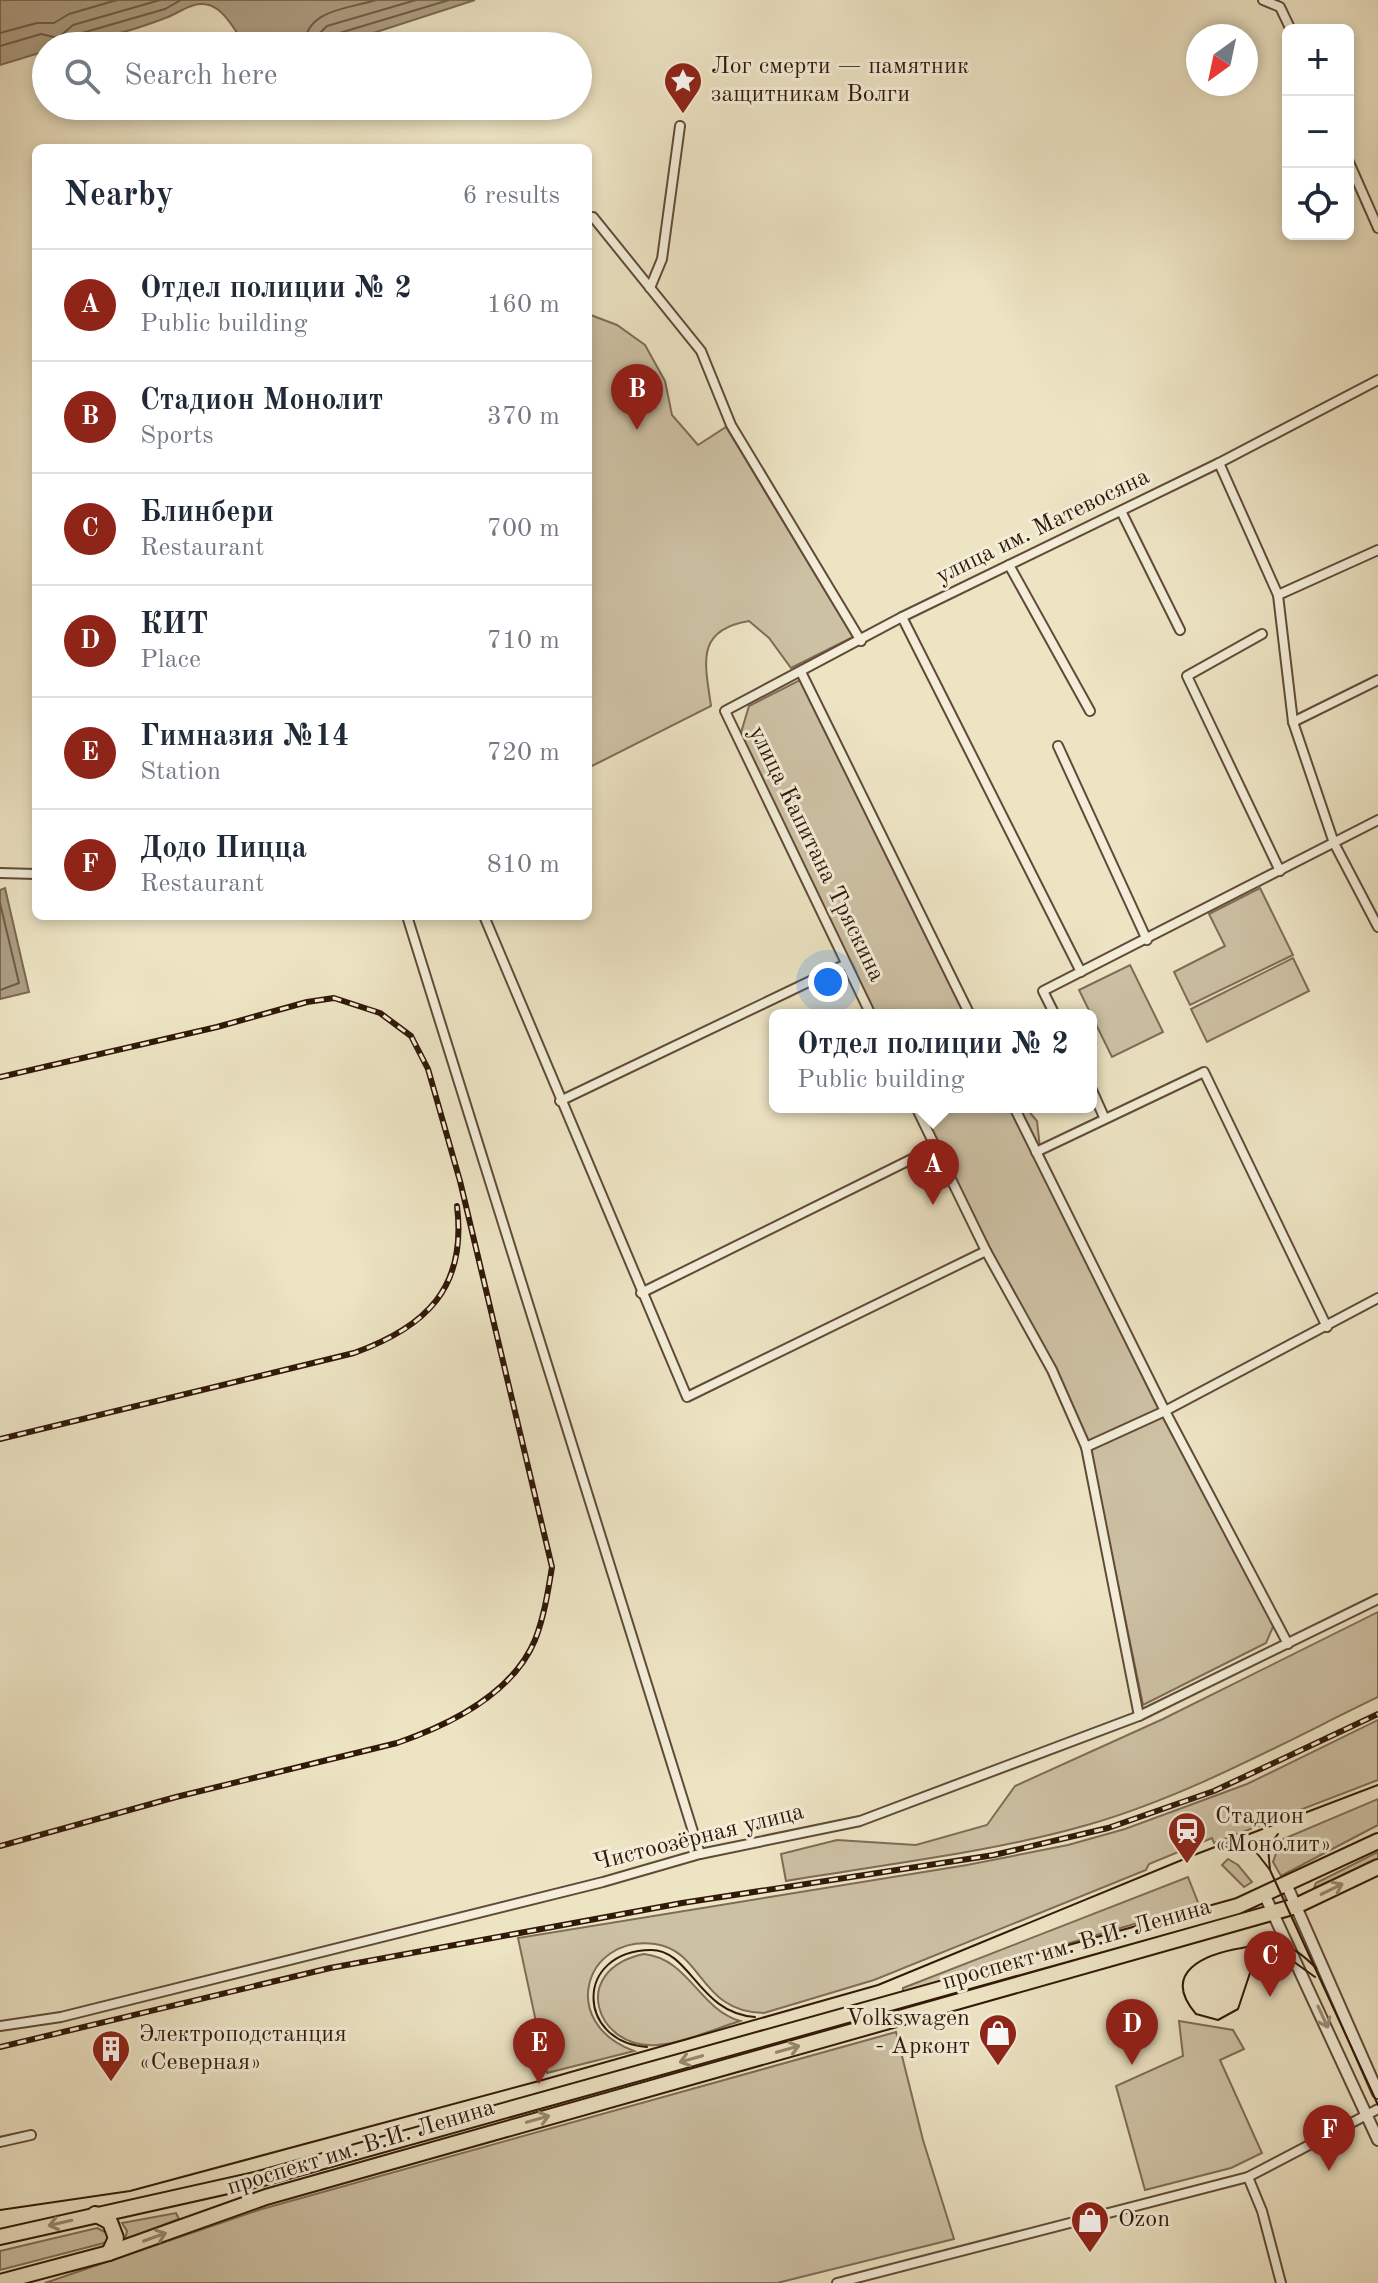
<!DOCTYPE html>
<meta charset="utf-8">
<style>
:root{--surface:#fff;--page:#f2f2f3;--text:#1f2937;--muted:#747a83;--line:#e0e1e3;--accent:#8f2418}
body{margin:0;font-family:"Old Standard TT",serif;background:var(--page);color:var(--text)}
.controls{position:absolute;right:24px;top:24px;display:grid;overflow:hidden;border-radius:12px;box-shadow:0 4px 12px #0003}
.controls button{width:72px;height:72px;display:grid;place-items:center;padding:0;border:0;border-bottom:2px solid var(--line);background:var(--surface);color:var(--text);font:40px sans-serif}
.compass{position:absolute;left:1186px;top:24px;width:72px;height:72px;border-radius:50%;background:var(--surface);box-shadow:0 4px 12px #0003;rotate:213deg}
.you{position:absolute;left:828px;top:982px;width:28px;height:28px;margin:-20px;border:6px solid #fff;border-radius:50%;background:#1a73e8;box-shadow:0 0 0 12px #1a73e833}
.badge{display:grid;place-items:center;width:52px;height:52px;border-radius:50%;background:var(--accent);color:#fff;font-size:26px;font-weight:700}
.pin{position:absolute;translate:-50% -66px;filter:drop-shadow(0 2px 4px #0008)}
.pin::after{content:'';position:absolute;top:42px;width:28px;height:24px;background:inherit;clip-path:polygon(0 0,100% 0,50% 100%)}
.popup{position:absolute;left:769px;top:1009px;width:328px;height:104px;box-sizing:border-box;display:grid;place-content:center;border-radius:12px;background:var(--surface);filter:drop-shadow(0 2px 6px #0005);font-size:26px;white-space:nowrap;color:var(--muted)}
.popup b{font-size:30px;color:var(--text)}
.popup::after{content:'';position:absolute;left:50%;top:100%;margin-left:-16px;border:16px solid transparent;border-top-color:var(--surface)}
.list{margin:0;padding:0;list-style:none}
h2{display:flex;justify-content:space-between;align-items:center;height:104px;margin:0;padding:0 32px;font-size:34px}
h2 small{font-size:26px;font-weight:400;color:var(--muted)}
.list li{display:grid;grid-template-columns:52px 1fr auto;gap:24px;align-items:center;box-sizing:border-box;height:112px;padding:0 32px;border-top:2px solid var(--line)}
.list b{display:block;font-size:30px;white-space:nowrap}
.list p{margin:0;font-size:26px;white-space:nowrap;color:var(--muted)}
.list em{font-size:26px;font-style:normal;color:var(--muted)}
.icon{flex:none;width:44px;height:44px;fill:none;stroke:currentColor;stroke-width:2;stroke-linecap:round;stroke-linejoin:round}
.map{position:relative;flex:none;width:1378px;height:2283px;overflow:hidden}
.search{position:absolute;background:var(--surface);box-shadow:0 4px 12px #0003;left:32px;top:32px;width:560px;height:88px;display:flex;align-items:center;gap:20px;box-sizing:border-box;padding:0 28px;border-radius:44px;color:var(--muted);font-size:30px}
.panel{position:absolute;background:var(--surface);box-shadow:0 4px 12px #0003;left:32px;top:144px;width:560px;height:776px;border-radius:12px}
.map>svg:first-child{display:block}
.green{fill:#cdc1a4;stroke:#7f6c56;stroke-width:2}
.water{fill:#ad9f84;stroke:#7b6952;stroke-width:2}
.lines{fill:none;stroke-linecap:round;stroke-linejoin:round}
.shore{stroke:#6f5c46;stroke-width:2}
.minor-casing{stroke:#604b36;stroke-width:12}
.tertiary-casing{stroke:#604b36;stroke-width:14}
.primary-casing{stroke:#311807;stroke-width:18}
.minor{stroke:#f3edd9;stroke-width:8}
.tertiary{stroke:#f3edd9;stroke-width:10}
.primary{stroke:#ede4c4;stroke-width:14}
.tram{stroke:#311807;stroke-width:2}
.rail-casing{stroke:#311807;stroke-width:6}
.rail{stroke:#f3edd9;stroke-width:3;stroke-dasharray:9;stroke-linecap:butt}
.oneway{stroke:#98886f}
.oneway2{stroke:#9c8d7a}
.labels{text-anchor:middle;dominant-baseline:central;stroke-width:6;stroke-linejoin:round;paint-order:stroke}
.poi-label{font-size:24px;fill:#311807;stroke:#f3edd9;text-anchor:start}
.street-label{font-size:24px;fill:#311807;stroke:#f3edd9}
</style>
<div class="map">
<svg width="1378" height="2283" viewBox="0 0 1378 2283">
<rect width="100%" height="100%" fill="#ede4c4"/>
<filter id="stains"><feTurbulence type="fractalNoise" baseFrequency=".0025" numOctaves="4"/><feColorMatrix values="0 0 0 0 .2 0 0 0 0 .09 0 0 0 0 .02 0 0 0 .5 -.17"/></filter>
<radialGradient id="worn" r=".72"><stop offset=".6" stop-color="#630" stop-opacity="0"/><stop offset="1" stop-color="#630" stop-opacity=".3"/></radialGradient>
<!-- green -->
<g class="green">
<path d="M588,314L617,325L645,345L665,381L672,415L698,445L726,427L853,637L791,668L769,638L749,621C695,630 705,663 711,706L588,768Z"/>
<path d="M800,680L967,1015H874L740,736L749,706Z"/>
<path d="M1260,888L1293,955L1190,1005L1174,972L1225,946L1209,914Z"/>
<path d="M1293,958L1309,991L1207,1042L1191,1009Z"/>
<path d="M1130,965L1163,1032L1112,1057L1079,990Z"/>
<path d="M919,1107H1025L1037,1121L1040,1148L1162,1407L1275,1622L1266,1643L1143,1705L1089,1445Z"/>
<path d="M1378,1612V1697C1283,1743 1188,1796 1087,1825C989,1853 886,1864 786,1881L781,1854L837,1840L916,1845L987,1825L1015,1786L1163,1719Z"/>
<path d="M1378,1720V1780L1214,1843L1212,1838L1149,1864L1146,1870L874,1980L764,2013C699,2012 704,1951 655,1944C584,1935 558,2023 634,2051L547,2073L518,1938L967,1865L1068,1845L1125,1829L1247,1784Z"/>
<path d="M1378,1799V1825L1281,1876L1273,1862L1281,1840Z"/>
<path d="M1378,1852V1862L1314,1888L1316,1883Z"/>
<path d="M1228,1859L1238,1865L1252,1882L1244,1887L1222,1865Z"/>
<path d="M1188,1877L1199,1905L903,1992V1988Z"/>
<path d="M644,1954C689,1959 698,2008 740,2021C714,2029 683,2043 657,2045C596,2050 568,1970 644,1954Z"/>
<path d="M1179,2021L1233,2030L1244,2049L1220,2060L1262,2153L1231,2168L1145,2190L1116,2086L1183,2056Z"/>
<path d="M896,2032L923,2140L954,2239L777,2283H45L262,2209Z"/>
<path d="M176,2213L179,2219L125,2240L127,2231L122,2223Z"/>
<path d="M97,2228L107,2233L108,2242L0,2270V2251Z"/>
</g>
<!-- water -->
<g class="water">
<path d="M0,0H475L361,37L316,46H247C236,34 226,10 209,5C193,1 182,11 168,17C135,30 81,46 46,46V51L0,65Z"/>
<path d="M5,888L29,992L0,999V890Z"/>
</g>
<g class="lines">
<!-- shore -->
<g class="shore">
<path d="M0,33L37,23H54L69,14L117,0"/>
<path d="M0,46L41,34L58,38L73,25L160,0"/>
<path d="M69,46L75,35L165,9L181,0"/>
<path d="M304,46C306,9 348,9 376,0"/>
<path d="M316,46L319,34L327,26L416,0"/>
<path d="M326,46L333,35L449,0"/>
<path d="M0,903L19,983L0,990"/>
</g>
<defs>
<g id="minor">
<path d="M1263,0L1280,7L1291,30"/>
<path d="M1348,160L1378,228"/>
<path d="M588,219L593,217L701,351L731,425L861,641"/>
<path d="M650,288L662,259L680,126"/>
<path d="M1219,463L1278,595L1293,722L1334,843L1378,927"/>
<path d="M1121,511L1180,630"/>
<path d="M1009,565L1090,711"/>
<path d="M1278,595L1378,550"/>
<path d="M902,617L1081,972"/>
<path d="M1262,634L1187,676L1280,871"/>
<path d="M801,672L970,1015"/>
<path d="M1293,722L1378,680"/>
<path d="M1058,746L1147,940"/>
<path d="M0,873L36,874"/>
<path d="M407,916L700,1854"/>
<path d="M484,916L687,1397L986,1251"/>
<path d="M871,1015L725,711L902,617L1219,463L1378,380"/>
<path d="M1055,1015L1043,991L1378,820"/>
<path d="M1091,1088L1104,1117"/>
<path d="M560,1101L846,964"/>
<path d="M916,1107L986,1251L1052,1370L1086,1447L1139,1716"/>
<path d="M1014,1107L1165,1411L1288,1644"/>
<path d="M1036,1152L1204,1072L1327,1327"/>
<path d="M641,1293L936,1147"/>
<path d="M1086,1447L1165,1411L1378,1298"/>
<path d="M0,2026L61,2017L603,1882L700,1854L860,1821L1139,1716L1378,1599"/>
<path d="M0,2142L31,2135"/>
<path d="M1248,2177L1262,2211L1281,2283"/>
<path d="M837,2283L1248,2177L1378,2109"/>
</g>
<g id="tertiary">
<path d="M1287,1886L1378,2093"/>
<path d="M1265,1896L1378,2140"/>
</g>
<g id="primary">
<path d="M95,2214L110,2222L116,2238L109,2253"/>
<path d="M0,2237L259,2179L1238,1906L1378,1841"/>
<path d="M0,2282L109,2253L266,2197L1296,1906L1378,1867"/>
</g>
</defs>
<!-- minor casing -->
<use href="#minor" class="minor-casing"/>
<!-- tertiary casing -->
<use href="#tertiary" class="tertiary-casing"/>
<!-- primary casing -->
<use href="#primary" class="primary-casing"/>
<!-- minor -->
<use href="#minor" class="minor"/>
<!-- tertiary -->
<use href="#tertiary" class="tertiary"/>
<!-- primary -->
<use href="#primary" class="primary"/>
<!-- tram -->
<g class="tram">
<path d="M1225,1847L1256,1852L1270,1870L1378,2105"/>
<path d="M1270,1870L1268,1847L1278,1834"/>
<path d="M1315,1977L1290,1959L1265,1956L1253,1964L1238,2009L1218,2020L1196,2014C1160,1972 1205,1954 1242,1948C1253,1946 1267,1941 1279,1944C1294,1947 1306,1958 1316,1968"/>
<path d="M647,2047C576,2042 574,1951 651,1950C691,1950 698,2013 755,2017"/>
<path d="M0,2210L130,2191L539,2081L878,1985L1194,1855L1378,1785"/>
</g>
<defs>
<g id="rail">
<path d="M0,1077L217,1027L307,1002L334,998L380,1013L411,1036L428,1069L460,1181L552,1567C548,1592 544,1617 535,1640C512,1695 449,1725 397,1743L176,1797L0,1846"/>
<path d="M0,1439L354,1353C426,1327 467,1288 457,1206"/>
<path d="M0,2047L330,1968L682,1903L994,1855L1108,1828L1214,1791L1378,1714"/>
</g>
</defs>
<!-- rail casing -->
<use href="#rail" class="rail-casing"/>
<!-- rail -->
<use href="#rail" class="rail"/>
</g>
<!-- one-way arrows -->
<defs><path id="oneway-shaft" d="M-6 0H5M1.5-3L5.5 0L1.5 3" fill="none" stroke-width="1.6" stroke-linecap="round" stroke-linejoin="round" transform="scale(2)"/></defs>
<g class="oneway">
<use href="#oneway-shaft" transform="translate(1332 1889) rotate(-26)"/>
<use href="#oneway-shaft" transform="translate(788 2049) rotate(-16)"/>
<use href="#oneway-shaft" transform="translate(691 2059) rotate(164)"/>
<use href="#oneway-shaft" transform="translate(538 2119) rotate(-16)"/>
<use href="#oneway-shaft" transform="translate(60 2223) rotate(167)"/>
<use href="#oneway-shaft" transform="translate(155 2237) rotate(-20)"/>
</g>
<use class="oneway2" href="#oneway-shaft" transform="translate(1323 2017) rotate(65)"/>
<!-- icons -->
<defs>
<symbol id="sight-pin" viewBox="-11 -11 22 30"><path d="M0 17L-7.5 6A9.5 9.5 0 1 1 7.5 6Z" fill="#8f2418" stroke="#f3edd9"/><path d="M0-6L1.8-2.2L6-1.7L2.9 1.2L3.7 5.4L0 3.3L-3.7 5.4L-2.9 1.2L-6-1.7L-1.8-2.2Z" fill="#fff"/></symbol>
<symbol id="station-pin" viewBox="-11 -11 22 30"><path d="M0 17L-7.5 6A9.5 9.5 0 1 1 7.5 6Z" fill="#8f2418" stroke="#f3edd9"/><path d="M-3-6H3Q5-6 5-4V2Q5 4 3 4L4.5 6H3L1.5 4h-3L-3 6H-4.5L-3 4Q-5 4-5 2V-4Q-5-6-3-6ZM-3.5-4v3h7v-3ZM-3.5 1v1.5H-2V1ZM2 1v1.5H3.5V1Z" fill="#fff"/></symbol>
<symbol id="shop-pin" viewBox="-11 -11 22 30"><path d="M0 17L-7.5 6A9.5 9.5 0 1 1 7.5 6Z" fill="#8f2418" stroke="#f3edd9"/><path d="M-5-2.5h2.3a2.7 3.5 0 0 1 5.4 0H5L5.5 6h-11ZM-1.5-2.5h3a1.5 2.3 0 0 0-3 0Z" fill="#fff"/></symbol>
<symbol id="building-pin" viewBox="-11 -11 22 30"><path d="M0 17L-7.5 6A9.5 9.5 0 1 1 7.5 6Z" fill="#8f2418" stroke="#f3edd9"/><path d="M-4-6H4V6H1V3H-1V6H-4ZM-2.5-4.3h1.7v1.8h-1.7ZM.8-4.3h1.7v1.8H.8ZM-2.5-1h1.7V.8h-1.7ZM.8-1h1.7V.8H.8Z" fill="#fff"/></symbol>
</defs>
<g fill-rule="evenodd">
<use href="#sight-pin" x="661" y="59" width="44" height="60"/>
<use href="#station-pin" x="1165" y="1809" width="44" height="60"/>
<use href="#shop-pin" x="976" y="2011" width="44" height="60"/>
<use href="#building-pin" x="89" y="2027" width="44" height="60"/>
<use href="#shop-pin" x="1068" y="2198" width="44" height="60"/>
</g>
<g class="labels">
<!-- poi labels -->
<g class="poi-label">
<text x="711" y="67">Лог смерти — памятник<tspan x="711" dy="28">защитникам Волги</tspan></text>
<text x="1215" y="1817">Стадион<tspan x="1215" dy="28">«Монолит»</tspan></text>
<text x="970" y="2019" text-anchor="end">Volkswagen<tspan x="970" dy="28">- Арконт</tspan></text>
<text x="139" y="2035">Электроподстанция<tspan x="139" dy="28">«Северная»</tspan></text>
<text x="1118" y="2220">Ozon</text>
</g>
<!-- street labels -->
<g class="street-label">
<text transform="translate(1043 527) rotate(-26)">улица им. Матевосяна</text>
<text transform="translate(816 854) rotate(64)">улица Капитана Тряскина</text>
<text transform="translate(699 1838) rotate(-14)">Чистоозёрная улица</text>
<text transform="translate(1077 1945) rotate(-16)">проспект им. В.И. Ленина</text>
<text transform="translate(361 2148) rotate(-17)">проспект им. В.И. Ленина</text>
</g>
</g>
<rect width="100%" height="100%" filter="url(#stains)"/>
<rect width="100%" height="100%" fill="url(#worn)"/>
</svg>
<div class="controls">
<button>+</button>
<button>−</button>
<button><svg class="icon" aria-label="locate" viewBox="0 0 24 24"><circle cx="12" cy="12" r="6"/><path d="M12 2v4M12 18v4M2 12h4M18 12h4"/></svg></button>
</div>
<svg class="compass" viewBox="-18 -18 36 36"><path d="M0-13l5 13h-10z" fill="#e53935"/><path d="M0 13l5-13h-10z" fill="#747a83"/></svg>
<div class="you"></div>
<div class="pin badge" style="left:933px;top:1205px">A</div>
<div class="popup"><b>Отдел полиции № 2</b>Public building</div>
<div class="pin badge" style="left:637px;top:430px">B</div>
<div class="pin badge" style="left:1270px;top:1997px">C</div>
<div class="pin badge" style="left:1132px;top:2065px">D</div>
<div class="pin badge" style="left:539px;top:2084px">E</div>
<div class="pin badge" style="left:1329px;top:2171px">F</div>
<div class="search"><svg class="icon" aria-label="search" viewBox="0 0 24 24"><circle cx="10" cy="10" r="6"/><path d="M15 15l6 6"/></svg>Search here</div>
<section class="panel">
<h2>Nearby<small>6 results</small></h2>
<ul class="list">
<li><span class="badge">A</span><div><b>Отдел полиции № 2</b><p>Public building</p></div><em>160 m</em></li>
<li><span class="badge">B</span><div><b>Стадион Монолит</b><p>Sports</p></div><em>370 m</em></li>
<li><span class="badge">C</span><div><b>Блинбери</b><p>Restaurant</p></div><em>700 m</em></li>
<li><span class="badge">D</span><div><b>КИТ</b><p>Place</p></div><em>710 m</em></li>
<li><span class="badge">E</span><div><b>Гимназия №14</b><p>Station</p></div><em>720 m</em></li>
<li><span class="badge">F</span><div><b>Додо Пицца</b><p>Restaurant</p></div><em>810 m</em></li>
</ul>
</section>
</div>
